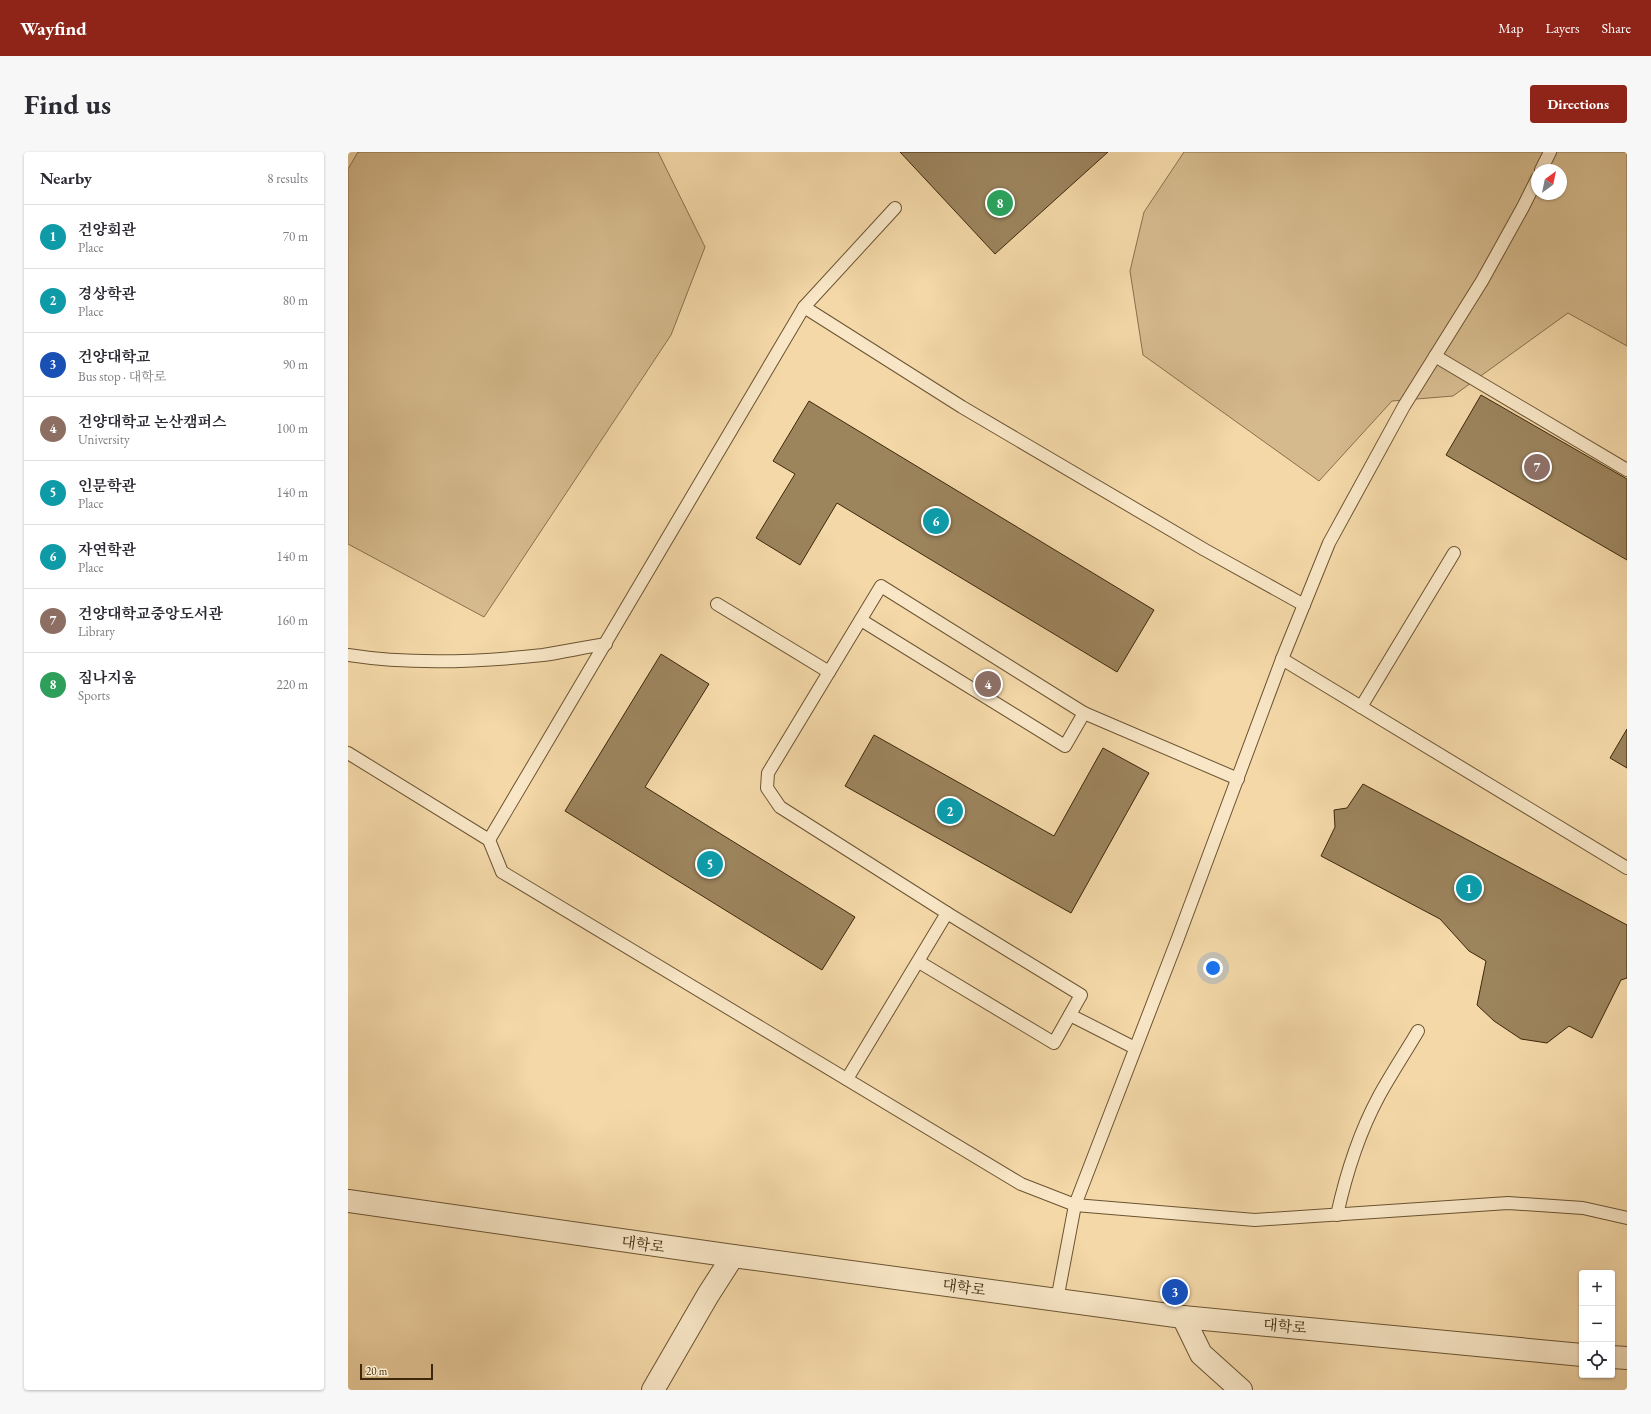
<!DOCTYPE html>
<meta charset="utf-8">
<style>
:root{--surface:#fff;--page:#f7f7f7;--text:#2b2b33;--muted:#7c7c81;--line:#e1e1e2;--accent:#8f2418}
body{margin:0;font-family:"EB Garamond","Noto Serif KR",serif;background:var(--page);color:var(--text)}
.controls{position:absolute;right:12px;bottom:12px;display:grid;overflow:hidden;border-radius:4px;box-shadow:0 1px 3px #0004}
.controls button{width:36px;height:36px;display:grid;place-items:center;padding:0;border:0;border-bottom:1px solid var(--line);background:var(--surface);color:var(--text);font:20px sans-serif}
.compass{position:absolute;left:1183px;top:12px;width:36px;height:36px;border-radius:50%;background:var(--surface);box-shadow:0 1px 3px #0004;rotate:33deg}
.scale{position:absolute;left:12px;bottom:10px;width:73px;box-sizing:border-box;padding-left:4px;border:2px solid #3d280b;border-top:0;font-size:11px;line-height:14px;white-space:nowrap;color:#3d280b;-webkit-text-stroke:3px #f8e6c6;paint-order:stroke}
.you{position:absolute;left:865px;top:816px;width:14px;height:14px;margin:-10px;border:3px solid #fff;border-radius:50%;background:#1a73e8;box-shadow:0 0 0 6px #1a73e833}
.badge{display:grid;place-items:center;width:26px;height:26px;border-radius:50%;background:var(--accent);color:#fff;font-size:13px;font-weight:700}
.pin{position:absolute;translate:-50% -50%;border:2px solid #fff;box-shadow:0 1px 4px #0006}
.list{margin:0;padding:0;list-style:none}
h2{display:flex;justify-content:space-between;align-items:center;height:52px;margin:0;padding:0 16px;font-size:17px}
h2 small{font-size:13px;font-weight:400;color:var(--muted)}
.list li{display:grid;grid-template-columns:26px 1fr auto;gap:12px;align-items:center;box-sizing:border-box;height:64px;padding:0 16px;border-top:1px solid var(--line)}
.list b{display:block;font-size:15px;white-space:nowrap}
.list p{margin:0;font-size:13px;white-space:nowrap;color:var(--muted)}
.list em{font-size:13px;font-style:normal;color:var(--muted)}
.icon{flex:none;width:22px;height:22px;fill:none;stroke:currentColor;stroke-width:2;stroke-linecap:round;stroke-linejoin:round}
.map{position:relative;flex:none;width:1279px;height:1238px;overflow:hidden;border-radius:4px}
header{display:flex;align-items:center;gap:24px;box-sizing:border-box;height:56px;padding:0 20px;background:var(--accent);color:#fff}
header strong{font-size:19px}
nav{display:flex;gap:22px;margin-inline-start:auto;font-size:14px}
.intro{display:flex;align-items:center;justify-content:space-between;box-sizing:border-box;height:96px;padding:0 24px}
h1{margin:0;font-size:28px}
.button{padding:10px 18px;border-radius:4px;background:var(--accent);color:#fff;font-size:14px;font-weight:700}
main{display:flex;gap:24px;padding:0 24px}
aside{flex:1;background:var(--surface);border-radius:4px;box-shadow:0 1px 3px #0004}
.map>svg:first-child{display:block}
.green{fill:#d5ba8d;stroke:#89714c;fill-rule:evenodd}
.building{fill:#9c845d;stroke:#3d280b}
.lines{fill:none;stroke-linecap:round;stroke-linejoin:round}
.service-casing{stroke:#6b5432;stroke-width:14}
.minor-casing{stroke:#6b5432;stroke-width:24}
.tertiary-casing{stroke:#6b5432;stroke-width:24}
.service{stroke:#f8e6c6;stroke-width:12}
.minor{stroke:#f8e6c6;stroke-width:22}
.tertiary{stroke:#f8e6c6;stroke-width:22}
.labels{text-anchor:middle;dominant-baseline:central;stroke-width:3;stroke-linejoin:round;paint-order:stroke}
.street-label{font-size:15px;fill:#3d280b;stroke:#f8e6c6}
</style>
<header>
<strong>Wayfind</strong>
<nav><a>Map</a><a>Layers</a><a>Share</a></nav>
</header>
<div class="intro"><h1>Find us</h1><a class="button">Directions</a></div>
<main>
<aside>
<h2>Nearby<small>8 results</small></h2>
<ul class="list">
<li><span class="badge" style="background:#0f9aa8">1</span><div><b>건양회관</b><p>Place</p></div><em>70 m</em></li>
<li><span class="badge" style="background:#0f9aa8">2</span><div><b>경상학관</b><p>Place</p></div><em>80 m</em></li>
<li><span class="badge" style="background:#1a4fb4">3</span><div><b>건양대학교</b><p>Bus stop · 대학로</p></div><em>90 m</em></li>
<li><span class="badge" style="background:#8d6e63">4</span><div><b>건양대학교 논산캠퍼스</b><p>University</p></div><em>100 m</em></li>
<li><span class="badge" style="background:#0f9aa8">5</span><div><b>인문학관</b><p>Place</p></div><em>140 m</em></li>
<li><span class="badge" style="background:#0f9aa8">6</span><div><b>자연학관</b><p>Place</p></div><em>140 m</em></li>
<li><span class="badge" style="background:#8d6e63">7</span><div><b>건양대학교중앙도서관</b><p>Library</p></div><em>160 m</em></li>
<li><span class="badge" style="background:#2e9e5b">8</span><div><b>짐나지움</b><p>Sports</p></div><em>220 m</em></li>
</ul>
</aside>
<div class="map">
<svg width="1279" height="1238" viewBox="0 0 1279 1238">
<rect width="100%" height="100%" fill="#f4d8a8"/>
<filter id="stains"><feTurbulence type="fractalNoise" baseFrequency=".005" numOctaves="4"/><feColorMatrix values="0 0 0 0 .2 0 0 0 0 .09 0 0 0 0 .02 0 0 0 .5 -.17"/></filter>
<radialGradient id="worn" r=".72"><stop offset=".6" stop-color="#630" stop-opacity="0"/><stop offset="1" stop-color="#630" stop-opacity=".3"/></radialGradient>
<!-- green -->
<g class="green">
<path d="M10,0H310L357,95L323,183L136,465L0,392V17Z"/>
<path d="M836,0H1279V194L1220,161L1105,244L1044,249L971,329L795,203L782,119L796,60ZM1189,18H1213V42H1189Z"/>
</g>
<!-- building -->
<g class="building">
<path d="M552,0H760L647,102Z"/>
<path d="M1133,243L1279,327V408L1098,303Z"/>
<path d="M461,249L806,458L769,520L489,351L452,413L408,386L447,322L425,309Z"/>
<path d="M313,502L361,532L297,635L507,765L474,818L217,659Z"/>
<path d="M1279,577V616L1262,606Z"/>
<path d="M526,583L706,684L755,596L801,621L723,761L497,634Z"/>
<path d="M1015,632L1279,773V826L1273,828L1244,886L1221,874L1199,891L1173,887L1146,869L1129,853L1138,809L1121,799L1092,767L973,704L987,675L986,658L999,656Z"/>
</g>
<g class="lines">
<defs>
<g id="service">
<path d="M1193,18L1202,0"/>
<path d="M456,155L547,56"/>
<path d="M1087,204L1279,318"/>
<path d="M369,452L481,520"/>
<path d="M513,468L717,594L736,561"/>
<path d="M0,503C63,513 131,510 195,503C216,500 237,495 258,492"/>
<path d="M934,507L1279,716"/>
<path d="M1013,555L1106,401"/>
<path d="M0,601L141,688L456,155L614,255L857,398L956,453"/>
<path d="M141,688L154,720L673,1032L727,1053L907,1068L1160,1051L1235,1056L1279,1066"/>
<path d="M571,810L706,891L733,843L599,761"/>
<path d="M722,863L787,896"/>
<path d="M499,927L599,761L432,655L419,636L420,621L533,434L736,561L890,627"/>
<path d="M989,1063C998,1022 1011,981 1031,944C1043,922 1057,901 1070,879"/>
<path d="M709,1148L727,1053L830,786L934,507L981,391L1056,254L1134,129L1175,55L1189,27"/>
</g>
<g id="minor">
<path d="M835,1165L853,1202L893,1238"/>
<path d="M305,1238L360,1143L385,1104"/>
</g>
<g id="tertiary">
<path d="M0,1049L385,1104L835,1165L1234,1203"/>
<path d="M1264,1205L1279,1206"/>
</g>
</defs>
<!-- service casing -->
<use href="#service" class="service-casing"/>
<!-- minor casing -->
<use href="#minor" class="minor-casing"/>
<!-- tertiary casing -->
<use href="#tertiary" class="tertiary-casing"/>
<!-- service -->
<use href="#service" class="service"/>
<!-- minor -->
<use href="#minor" class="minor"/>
<!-- tertiary -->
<use href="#tertiary" class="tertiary"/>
</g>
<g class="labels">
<!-- street labels -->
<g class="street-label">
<text transform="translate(295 1092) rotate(8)">대학로</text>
<text transform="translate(616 1135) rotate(8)">대학로</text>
<text transform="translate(937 1174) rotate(5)">대학로</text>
</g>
</g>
<rect width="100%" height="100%" filter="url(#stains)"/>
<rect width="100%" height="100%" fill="url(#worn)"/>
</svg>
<div class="controls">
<button>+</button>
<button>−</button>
<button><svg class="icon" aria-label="locate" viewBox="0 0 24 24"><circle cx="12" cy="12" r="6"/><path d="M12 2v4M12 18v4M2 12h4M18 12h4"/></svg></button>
</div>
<svg class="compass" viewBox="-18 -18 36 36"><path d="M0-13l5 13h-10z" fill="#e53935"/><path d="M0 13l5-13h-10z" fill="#7c7c81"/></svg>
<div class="scale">20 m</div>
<div class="you"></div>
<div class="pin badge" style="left:1121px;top:736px;background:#0f9aa8">1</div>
<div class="pin badge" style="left:602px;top:659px;background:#0f9aa8">2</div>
<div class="pin badge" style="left:827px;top:1140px;background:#1a4fb4">3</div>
<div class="pin badge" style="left:640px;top:532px;background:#8d6e63">4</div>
<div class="pin badge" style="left:362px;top:712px;background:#0f9aa8">5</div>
<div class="pin badge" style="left:588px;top:369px;background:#0f9aa8">6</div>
<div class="pin badge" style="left:1189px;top:315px;background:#8d6e63">7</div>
<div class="pin badge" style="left:652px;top:51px;background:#2e9e5b">8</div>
</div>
</main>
